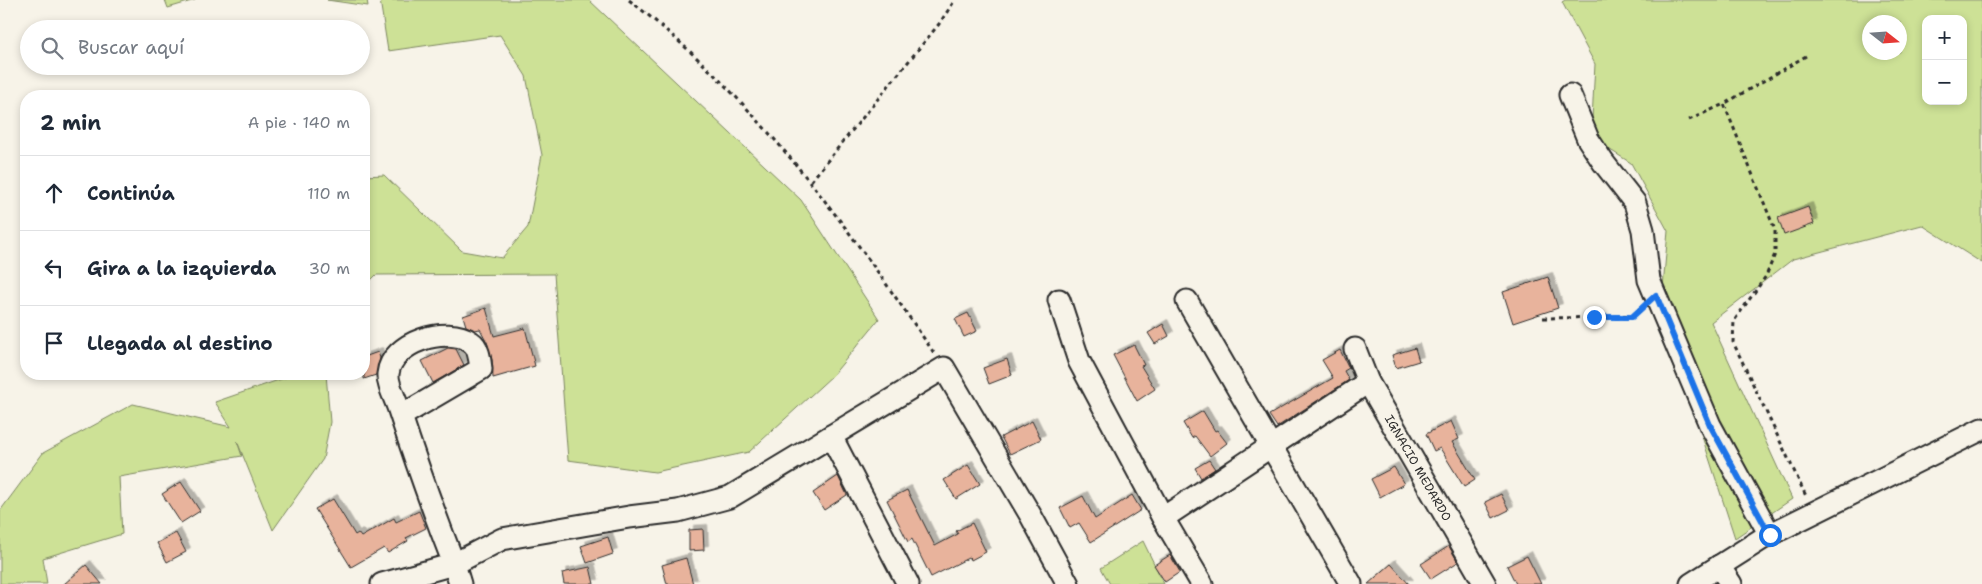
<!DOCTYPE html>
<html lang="es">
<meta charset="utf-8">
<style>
:root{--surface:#fff;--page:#f2f2f3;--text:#1f2937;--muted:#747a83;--line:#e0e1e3}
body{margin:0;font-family:"Shantell Sans",sans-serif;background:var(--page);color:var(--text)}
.controls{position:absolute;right:15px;top:15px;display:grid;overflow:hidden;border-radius:10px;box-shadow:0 2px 8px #0003}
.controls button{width:45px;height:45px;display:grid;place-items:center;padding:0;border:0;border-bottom:1px solid var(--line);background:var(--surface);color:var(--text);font:25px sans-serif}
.compass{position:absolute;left:1862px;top:15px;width:45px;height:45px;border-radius:50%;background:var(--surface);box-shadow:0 2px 8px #0003;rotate:107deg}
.stop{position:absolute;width:15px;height:15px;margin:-11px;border:4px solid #1a73e8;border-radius:50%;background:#fff}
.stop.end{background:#1a73e8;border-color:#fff;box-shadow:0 1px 5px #0008}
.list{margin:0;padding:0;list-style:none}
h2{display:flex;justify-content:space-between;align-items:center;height:65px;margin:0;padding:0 20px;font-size:21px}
h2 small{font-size:16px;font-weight:400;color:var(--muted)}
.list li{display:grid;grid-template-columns:32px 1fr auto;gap:15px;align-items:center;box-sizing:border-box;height:75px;padding:0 20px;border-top:1px solid var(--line)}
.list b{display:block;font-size:19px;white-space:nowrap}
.list em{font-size:16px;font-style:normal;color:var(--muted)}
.icon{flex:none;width:28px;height:28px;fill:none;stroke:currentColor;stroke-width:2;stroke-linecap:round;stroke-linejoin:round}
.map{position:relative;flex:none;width:1982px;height:584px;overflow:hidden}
.search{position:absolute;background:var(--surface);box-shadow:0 2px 8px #0003;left:20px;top:20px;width:350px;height:55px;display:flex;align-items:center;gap:12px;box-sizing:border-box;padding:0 18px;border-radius:28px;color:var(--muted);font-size:19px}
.panel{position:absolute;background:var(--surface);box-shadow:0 2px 8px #0003;left:20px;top:90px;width:350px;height:290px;border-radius:20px}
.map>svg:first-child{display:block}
.green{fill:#cde196;stroke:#7c8660;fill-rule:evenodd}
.building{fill:#e8b39c;stroke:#2b2b2b;filter:url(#shadow)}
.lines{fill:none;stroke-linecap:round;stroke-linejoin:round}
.minor-casing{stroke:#2b2b2b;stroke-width:25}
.path{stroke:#2b2b2b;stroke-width:3;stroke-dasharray:4 4;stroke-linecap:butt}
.minor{stroke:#f7f3e8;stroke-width:21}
.route{stroke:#1a73e8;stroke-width:6}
.labels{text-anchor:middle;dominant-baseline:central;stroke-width:4.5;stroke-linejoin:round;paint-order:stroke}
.street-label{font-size:12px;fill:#2b2b2b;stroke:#f7f3e8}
</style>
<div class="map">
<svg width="1982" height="584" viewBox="0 0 1982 584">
<defs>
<filter id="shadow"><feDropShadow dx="4.5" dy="-4.5" stdDeviation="0" flood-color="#0004"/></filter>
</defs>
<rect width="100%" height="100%" fill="#f7f3e8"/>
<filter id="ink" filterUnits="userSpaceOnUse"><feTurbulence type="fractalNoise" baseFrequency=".02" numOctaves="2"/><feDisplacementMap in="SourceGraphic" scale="10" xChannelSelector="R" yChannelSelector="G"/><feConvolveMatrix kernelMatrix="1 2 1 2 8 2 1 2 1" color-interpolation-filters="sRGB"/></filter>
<g filter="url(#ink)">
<!-- green -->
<g class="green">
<path d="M165,0H195L168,8Z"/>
<path d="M327,0H367L368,6Z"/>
<path d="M380,0H589L801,200L879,319L833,375L749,452L655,472L568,460L554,274L376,275L364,287V176L384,175L462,251L502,258L528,227L542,155L526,76L500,35L388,51Z"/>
<path d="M1565,0H1982V263L1922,225L1793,259L1711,322L1792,499L1735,538L1661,310L1668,231L1631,163L1591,138L1595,64L1562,2ZM1926,19H1963V101H1926ZM1870,22H1900V52H1870Z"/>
<path d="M296,374H326L330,422L323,459L273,530L237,441L242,456L119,477L122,534L43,558L47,584H0V511L43,453L133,404L231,427L215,402Z"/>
<path d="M1143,541L1164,584H1110L1101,568Z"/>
</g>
<!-- building -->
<g class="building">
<path d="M1808,207L1814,224L1784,235L1778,218Z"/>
<path d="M1548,277L1558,308L1513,323L1503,292Z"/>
<path d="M486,308L494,336L525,328L535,366L493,378L492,360L487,342L480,329L475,330L466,326L463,316Z"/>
<path d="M968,313L977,331L964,337L955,319Z"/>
<path d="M1163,324L1169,336L1155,344L1148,333Z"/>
<path d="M1134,345L1144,365L1141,366L1155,389L1137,401L1113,355Z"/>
<path d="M448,348L456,349L464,365L433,383L422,361Z"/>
<path d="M1415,348L1419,361L1396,368L1392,355Z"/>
<path d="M1340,350L1349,368L1344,371L1349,380L1277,427L1269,415L1333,378L1322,360Z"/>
<path d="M378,352L380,358L376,375L364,379V357Z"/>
<path d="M1007,359L1012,375L989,384L983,368Z"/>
<path d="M1203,411L1215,431L1217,430L1227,443L1210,456L1195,436L1192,438L1183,423Z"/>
<path d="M1032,421L1041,439L1010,454L1001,437Z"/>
<path d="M1451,421L1459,439L1452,442L1475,480L1464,487L1440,448L1434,451L1426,434Z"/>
<path d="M1209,460L1215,469L1201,478L1195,468Z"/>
<path d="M968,465L980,484L956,499L944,480Z"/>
<path d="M1394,467L1404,484L1380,497L1371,479Z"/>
<path d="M838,476L847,495L824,510L813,493Z"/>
<path d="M181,482L200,511L181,523L162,494Z"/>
<path d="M907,490L935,546L958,534L956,531L972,523L986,552L971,560L970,557L931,577L912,539L908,542L887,500Z"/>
<path d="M1501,494L1509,510L1493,518L1485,502Z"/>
<path d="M1132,495L1141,510L1091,542L1079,523L1070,528L1060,508L1083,496L1095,519Z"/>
<path d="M333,499L355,535L358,533L361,537L394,518L396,522L419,511L426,528L406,538L408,541L388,553L384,548L351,567L315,509Z"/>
<path d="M703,529L704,550L689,551V530Z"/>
<path d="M176,533L186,552L167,562L157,543Z"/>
<path d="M608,537L613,554L587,563L581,546Z"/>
<path d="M1449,546L1458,562L1431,579L1421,564Z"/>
<path d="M1170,555L1180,572L1165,582L1154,565Z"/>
<path d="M1527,556L1541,584H1516L1507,566Z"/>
<path d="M686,558L693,584H667L662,565Z"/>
<path d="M1391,564L1409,584H1368Z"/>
<path d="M86,565L102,584H64Z"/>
<path d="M590,567L594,584H564L562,573Z"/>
</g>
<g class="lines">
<defs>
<g id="minor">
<path d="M1570,95L1588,139L1603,162L1635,203L1643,230L1649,280L1710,425L1770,535"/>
<path d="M1059,300L1079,361L1163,518L1202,584"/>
<path d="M1187,301L1351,584"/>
<path d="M1355,349L1368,382L1485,584"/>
<path d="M831,436L908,584"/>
<path d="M1163,518L1368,382"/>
<path d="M1719,566L1731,584"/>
<path d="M382,584L454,564C434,513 416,462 399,410C396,400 387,384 388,374C391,342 447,325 471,342C479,347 480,361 481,369L401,416"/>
<path d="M460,584L454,564L502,539L629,517L678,511L730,497L944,368L1031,516L1068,584"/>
<path d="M1691,584L1765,537L1982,429"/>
</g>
</defs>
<!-- minor casing -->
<use href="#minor" class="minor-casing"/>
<!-- path -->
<g class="path">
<path d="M629,0C754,96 846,224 934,353"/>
<path d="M1806,56L1724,104L1775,230V254L1766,276L1734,321L1733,342L1806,496"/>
<path d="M1689,120L1724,104"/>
<path d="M811,181L939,24L955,0"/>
<path d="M1543,318L1632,317L1642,308"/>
</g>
<!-- minor -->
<use href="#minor" class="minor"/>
</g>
</g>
<g class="lines" filter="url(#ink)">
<!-- route -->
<path class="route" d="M1594,317H1632L1656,295L1710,425L1770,535"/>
</g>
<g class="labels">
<!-- street labels -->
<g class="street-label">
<text transform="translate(1418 468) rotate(60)">IGNACIO MEDARDO</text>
</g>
</g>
</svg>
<div class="controls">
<button>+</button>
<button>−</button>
</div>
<svg class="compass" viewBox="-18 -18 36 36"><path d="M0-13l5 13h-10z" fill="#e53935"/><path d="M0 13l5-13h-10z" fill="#747a83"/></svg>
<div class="stop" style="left:1770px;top:535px"></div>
<div class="stop end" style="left:1594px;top:317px"></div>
<div class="search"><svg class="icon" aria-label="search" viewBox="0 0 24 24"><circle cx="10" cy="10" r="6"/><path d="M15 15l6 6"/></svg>Buscar aquí</div>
<section class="panel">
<h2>2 min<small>A pie · 140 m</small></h2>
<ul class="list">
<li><svg class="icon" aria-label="ahead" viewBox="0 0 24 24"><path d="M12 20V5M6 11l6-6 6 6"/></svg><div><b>Continúa</b></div><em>110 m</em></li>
<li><svg class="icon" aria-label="left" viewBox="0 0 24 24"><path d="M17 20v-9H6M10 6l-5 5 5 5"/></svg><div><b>Gira a la izquierda</b></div><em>30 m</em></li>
<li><svg class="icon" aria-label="arrive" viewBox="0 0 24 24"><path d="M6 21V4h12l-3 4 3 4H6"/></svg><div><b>Llegada al destino</b></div></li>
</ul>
</section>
</div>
